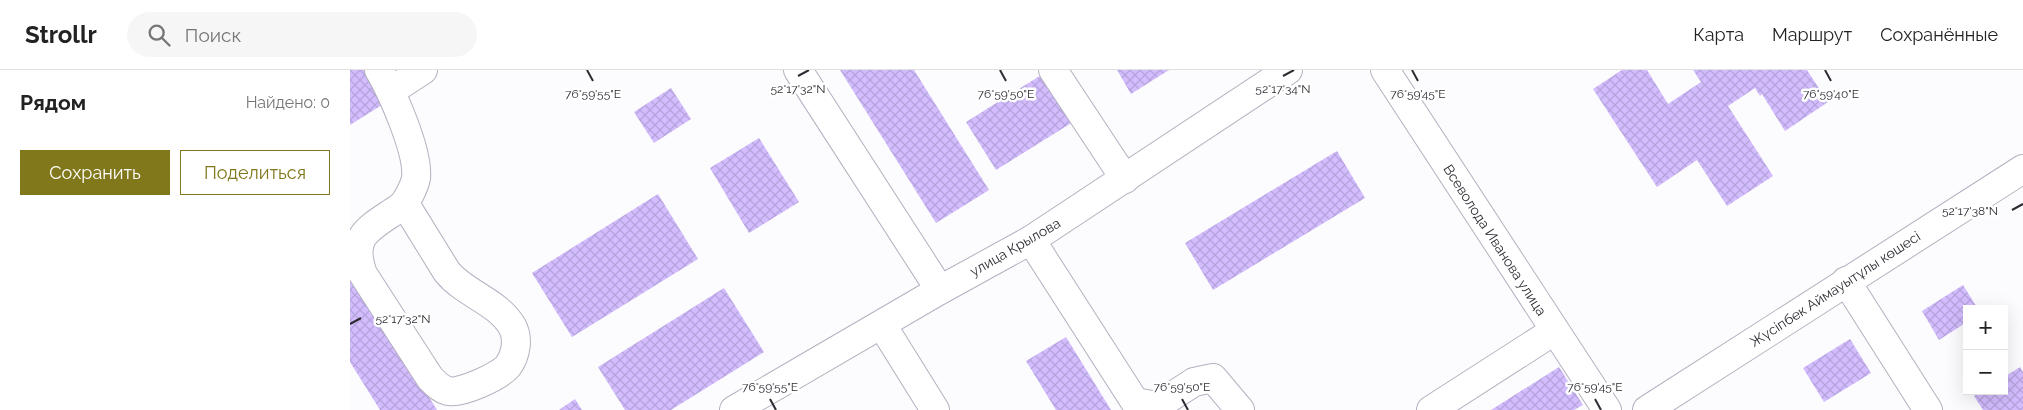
<!DOCTYPE html>
<html lang="ru">
<meta charset="utf-8">
<style>
:root{--surface:#fff;--page:#f6f6f6;--text:#222;--muted:#767676;--line:#e0e0e0;--accent:#81771b}
body{margin:0;font-family:Raleway,sans-serif;background:var(--page);color:var(--text)}
.controls{position:absolute;right:15px;bottom:15px;display:grid;overflow:hidden;border-radius:0px;box-shadow:0 5px 20px #0002}
.controls button{width:45px;height:45px;display:grid;place-items:center;padding:0;border:0;border-bottom:1px solid var(--line);background:var(--surface);color:var(--text);font:25px sans-serif}
.list{margin:0;padding:0;list-style:none}
h2{display:flex;justify-content:space-between;align-items:center;height:65px;margin:0;padding:0 20px;font-size:21px}
h2 small{font-size:16px;font-weight:400;color:var(--muted)}
.actions{display:flex;gap:10px;padding:15px 20px}
.actions a{flex:1;padding:11px 0;border:1px solid var(--accent);border-radius:0px;text-align:center;font-size:18px;color:var(--accent)}
.actions .main{background:var(--accent);color:#fff}
.icon{flex:none;width:28px;height:28px;fill:none;stroke:currentColor;stroke-width:2;stroke-linecap:round;stroke-linejoin:round}
.map{position:relative;flex:none;width:1673px;height:340px;overflow:hidden}
header{display:flex;align-items:center;gap:30px;box-sizing:border-box;height:70px;padding:0 25px;background:var(--surface);border-bottom:1px solid var(--line)}
header strong{font-size:24px}
nav{display:flex;gap:28px;margin-inline-start:auto;font-size:18px}
.search{width:350px;height:45px;background:var(--page);display:flex;align-items:center;gap:12px;box-sizing:border-box;padding:0 18px;border-radius:28px;color:var(--muted);font-size:19px}
main{display:flex}
aside{flex:1;background:var(--surface)}
.map>svg:first-child{display:block}
.building{fill:url(#building-cross-hatch)}
.lines{fill:none;stroke-linecap:round;stroke-linejoin:round}
.minor-casing{stroke:#b5b0c0;stroke-width:30}
.minor{stroke:#fff;stroke-width:28}
.ticks{fill:none;stroke:#2e2c33;stroke-width:2}
.labels{text-anchor:middle;dominant-baseline:central;stroke-width:5;stroke-linejoin:round;paint-order:stroke}
.street-label{font-size:14px;fill:#2e2c33;stroke:#fff}
.ticks-label{font-size:12px;text-anchor:middle;fill:#2e2c33;stroke:#fff;stroke-width:5;stroke-linejoin:round;paint-order:stroke}
</style>
<header>
<strong>Strollr</strong>
<div class="search"><svg class="icon" aria-label="search" viewBox="0 0 24 24"><circle cx="10" cy="10" r="6"/><path d="M15 15l6 6"/></svg>Поиск</div>
<nav><a>Карта</a><a>Маршрут</a><a>Сохранённые</a></nav>
</header>
<main>
<aside>
<h2>Рядом<small>Найдено: 0</small></h2>
<ul class="list">
</ul>
<div class="actions"><a class="main">Сохранить</a><a>Поделиться</a></div>
</aside>
<div class="map">
<svg width="1673" height="340" viewBox="0 0 1673 340">
<defs>
<pattern id="building-cross-hatch" width="8" height="8" patternUnits="userSpaceOnUse" patternTransform="scale(1.25)"><rect width="8" height="8" fill="#d3bdff"/><path d="M0 0l8 8M0 8l8-8" fill="none" stroke="#b5a3db"/></pattern>
</defs>
<rect width="100%" height="100%" fill="#fcfbfe"/>
<!-- building -->
<g class="building">
<path d="M0,0H14L35,33L0,55Z"/>
<path d="M490,0H564L639,120L586,153Z"/>
<path d="M767,0H819L781,24Z"/>
<path d="M1272,0H1297L1318,34L1351,12L1343,0H1457L1478,32L1435,61L1412,24L1410,26L1405,18L1378,36L1423,106L1377,136L1347,90L1307,117L1243,19Z"/>
<path d="M693,4L723,52L646,100L616,52Z"/>
<path d="M321,18L341,49L304,73L284,42Z"/>
<path d="M409,68L449,132L399,163L360,98Z"/>
<path d="M987,81L1015,128L863,220L835,173Z"/>
<path d="M308,124L348,189L222,267L182,203Z"/>
<path d="M0,202L87,340H30L0,292Z"/>
<path d="M1613,215L1628,239H1617V252L1589,270L1572,241Z"/>
<path d="M374,218L414,282L321,340H275L248,297Z"/>
<path d="M716,267L761,340H706L676,291Z"/>
<path d="M1500,269L1521,303L1474,332L1453,298Z"/>
<path d="M1209,297L1233,335L1224,340H1141Z"/>
<path d="M1670,297L1673,302V340H1633L1624,326L1632,321H1654V307Z"/>
<path d="M225,329L232,340H209Z"/>
</g>
<g class="lines">
<defs>
<g id="minor">
<path d="M29,0C42,22 69,82 66,108C65,114 59,127 55,132C53,136 47,139 43,142C16,160 0,168 13,204L80,308C85,313 90,319 98,321C111,324 150,306 158,296C166,285 169,268 162,256C147,231 115,224 97,202L55,134"/>
<path d="M448,0L590,220"/>
<path d="M703,0L775,109"/>
<path d="M1035,0L1257,340"/>
<path d="M41,21L73,0"/>
<path d="M681,170L785,332L807,336L844,312L863,308L890,340"/>
<path d="M1496,211L1578,340"/>
<path d="M532,255L585,340"/>
<path d="M384,340L590,220L681,170L938,0"/>
<path d="M1081,340L1204,261"/>
<path d="M1297,340L1673,99"/>
</g>
</defs>
<!-- minor casing -->
<use href="#minor" class="minor-casing"/>
<!-- minor -->
<use href="#minor" class="minor"/>
</g>
<!-- ticks -->
<path class="ticks" d="M237,0L243,11M650,0L656,11M1062,0L1068,11M1475,0L1481,11M448,6L459,0M933,6L944,0M1662,140L1673,134M0,254L11,248M420,329L426,340M832,329L838,340M1245,329L1251,340"/>
<g class="labels">
<!-- street labels -->
<g class="street-label">
<text transform="translate(1145 170) rotate(57)">Всеволода Иванова улица</text>
<text transform="translate(665 177) rotate(-30)">улица Крылова</text>
<text transform="translate(1485 219) rotate(-33)">Жүсіпбек Аймауытұлы көшесі</text>
</g>
</g>
<g class="ticks-label">
<text x="448" y="23">52°17'32"N</text>
<text x="933" y="23">52°17'34"N</text>
<text x="1481" y="28">76°59'40"E</text>
<text x="243" y="28">76°59'55"E</text>
<text x="656" y="28">76°59'50"E</text>
<text x="1068" y="28">76°59'45"E</text>
<text x="1620" y="145">52°17'38"N</text>
<text x="53" y="253">52°17'32"N</text>
<text x="420" y="321">76°59'55"E</text>
<text x="832" y="321">76°59'50"E</text>
<text x="1245" y="321">76°59'45"E</text>
</g>
</svg>
<div class="controls">
<button>+</button>
<button>−</button>
</div>
</div>
</main>
